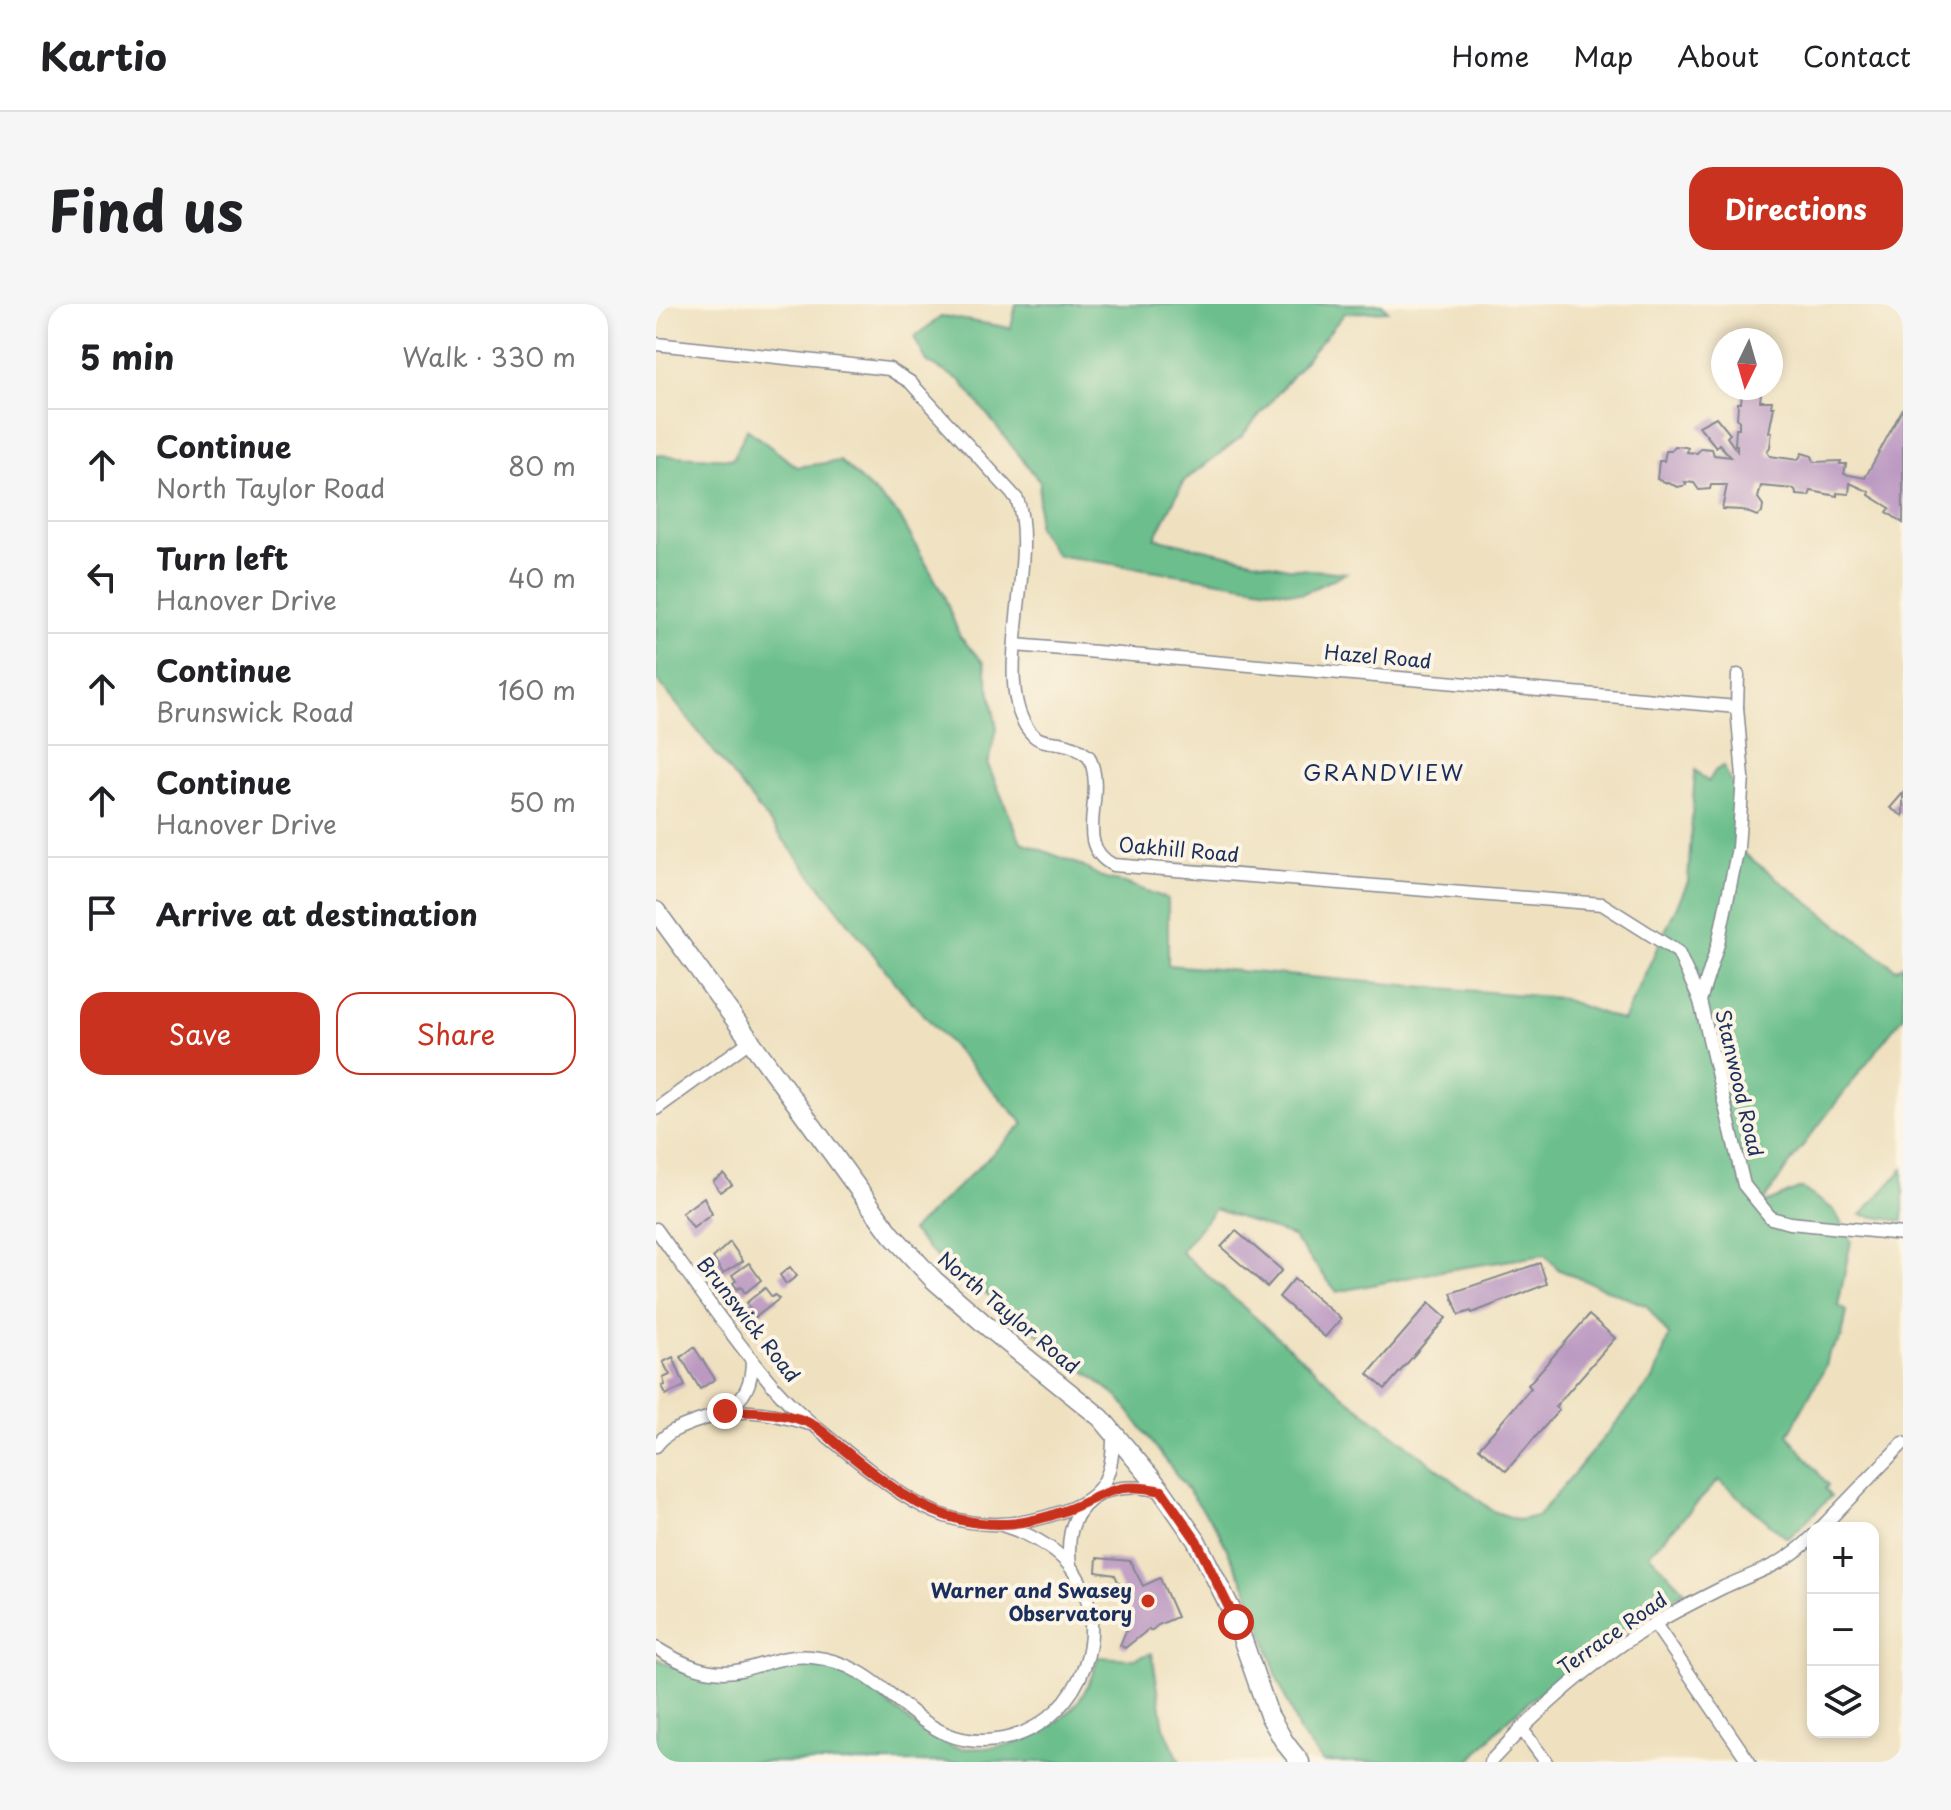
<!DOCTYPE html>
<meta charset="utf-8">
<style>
:root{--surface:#fff;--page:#f6f6f6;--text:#202124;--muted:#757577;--line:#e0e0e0;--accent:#c8321e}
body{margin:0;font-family:"Playpen Sans",sans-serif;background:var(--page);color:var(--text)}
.controls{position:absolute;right:24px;bottom:24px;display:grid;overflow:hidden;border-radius:16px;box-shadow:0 4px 12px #0003}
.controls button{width:72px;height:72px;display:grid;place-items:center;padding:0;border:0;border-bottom:2px solid var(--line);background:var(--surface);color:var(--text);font:40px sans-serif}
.compass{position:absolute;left:1055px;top:24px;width:72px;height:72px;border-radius:50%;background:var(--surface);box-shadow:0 4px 12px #0003;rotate:185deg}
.stop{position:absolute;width:24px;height:24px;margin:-18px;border:6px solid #c8321e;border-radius:50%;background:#fff}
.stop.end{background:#c8321e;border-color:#fff;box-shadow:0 2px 8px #0008}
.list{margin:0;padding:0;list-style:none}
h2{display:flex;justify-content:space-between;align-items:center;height:104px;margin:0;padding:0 32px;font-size:34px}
h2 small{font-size:26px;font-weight:400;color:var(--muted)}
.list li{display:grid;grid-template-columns:52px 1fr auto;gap:24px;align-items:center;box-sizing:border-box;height:112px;padding:0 32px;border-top:2px solid var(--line)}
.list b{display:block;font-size:30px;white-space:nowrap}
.list p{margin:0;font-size:26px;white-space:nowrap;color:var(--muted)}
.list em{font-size:26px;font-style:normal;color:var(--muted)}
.actions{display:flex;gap:16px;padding:24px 32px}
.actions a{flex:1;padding:18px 0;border:2px solid var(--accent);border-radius:24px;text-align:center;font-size:28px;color:var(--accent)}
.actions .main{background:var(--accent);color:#fff}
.icon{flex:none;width:44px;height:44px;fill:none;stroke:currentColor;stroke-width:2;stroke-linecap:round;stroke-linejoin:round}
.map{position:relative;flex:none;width:1247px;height:1458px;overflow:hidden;border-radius:24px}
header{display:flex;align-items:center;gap:48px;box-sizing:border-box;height:112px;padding:0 40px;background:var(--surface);border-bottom:2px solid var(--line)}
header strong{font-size:38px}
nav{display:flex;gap:44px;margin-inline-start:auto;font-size:28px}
.intro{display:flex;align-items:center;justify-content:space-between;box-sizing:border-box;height:192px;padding:0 48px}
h1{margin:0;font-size:56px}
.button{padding:20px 36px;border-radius:24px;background:var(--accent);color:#fff;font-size:28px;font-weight:700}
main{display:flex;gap:48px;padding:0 48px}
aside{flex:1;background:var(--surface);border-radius:24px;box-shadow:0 4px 12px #0003}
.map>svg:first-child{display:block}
.forest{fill:#6cbf8c;stroke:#447775;stroke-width:2;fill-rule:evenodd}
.building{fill:#bb99c2}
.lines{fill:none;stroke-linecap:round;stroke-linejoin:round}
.street-casing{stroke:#85888f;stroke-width:15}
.secondary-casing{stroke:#85888f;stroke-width:21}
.street{stroke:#fff;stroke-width:12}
.secondary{stroke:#fff;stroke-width:18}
.route{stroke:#c8321e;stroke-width:10}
.poi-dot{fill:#c8321e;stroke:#fcf5e5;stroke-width:3}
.labels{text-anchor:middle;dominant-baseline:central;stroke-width:8;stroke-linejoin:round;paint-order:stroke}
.street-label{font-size:20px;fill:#1b2f5e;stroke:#fcf5e5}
.poi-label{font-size:20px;font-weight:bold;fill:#1b2f5e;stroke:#fcf5e5;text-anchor:end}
.neighbourhood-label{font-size:22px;letter-spacing:2px;fill:#1b2f5e;stroke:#fcf5e5}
</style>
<header>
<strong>Kartio</strong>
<nav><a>Home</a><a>Map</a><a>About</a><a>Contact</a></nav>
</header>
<div class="intro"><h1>Find us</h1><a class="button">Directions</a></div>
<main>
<aside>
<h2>5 min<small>Walk · 330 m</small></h2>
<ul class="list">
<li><svg class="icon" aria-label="ahead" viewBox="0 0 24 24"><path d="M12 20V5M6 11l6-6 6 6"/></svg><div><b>Continue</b><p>North Taylor Road</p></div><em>80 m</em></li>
<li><svg class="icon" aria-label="left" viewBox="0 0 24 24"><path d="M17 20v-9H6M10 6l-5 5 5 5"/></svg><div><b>Turn left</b><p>Hanover Drive</p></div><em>40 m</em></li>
<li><svg class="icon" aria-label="ahead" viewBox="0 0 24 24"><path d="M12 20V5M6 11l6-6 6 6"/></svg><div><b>Continue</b><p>Brunswick Road</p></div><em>160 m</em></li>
<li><svg class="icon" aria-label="ahead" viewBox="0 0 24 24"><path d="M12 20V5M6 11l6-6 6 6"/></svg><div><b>Continue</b><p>Hanover Drive</p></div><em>50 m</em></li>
<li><svg class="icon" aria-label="arrive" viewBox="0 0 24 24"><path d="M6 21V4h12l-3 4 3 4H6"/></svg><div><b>Arrive at destination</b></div></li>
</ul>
<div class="actions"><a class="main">Save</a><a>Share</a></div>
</aside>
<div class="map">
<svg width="1247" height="1458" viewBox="0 0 1247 1458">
<rect width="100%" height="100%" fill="#fcf5e5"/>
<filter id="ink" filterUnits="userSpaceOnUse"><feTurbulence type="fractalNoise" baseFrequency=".0125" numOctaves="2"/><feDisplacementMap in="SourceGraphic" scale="16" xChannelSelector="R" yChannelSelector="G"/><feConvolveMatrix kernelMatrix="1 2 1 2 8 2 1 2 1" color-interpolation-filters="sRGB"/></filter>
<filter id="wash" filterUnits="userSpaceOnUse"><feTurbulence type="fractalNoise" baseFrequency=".006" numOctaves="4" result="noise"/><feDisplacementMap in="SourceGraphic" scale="32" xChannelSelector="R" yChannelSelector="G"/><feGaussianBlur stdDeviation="1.8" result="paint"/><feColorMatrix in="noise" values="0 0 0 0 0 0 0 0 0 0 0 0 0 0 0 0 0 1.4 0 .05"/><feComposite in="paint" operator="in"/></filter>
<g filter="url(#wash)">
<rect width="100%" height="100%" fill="#efe1c0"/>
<!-- forest -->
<g class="forest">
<path d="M360,0H726L732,7L689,9L585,133L528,177L499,234L632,264L690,269L646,290L400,251L381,223L384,178L304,76L271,58L258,33L286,12L355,24Z"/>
<path d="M91,125L141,163L184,157L243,211L288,292L304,333L328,359L341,425L332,461L365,538L424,561L449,575L469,579L512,595V661L904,694L967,717L1032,578L1039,466L1052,478L1059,467L1067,462L1079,485L1082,545L1240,665L1247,661V712L1142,848L1105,901L1145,884L1178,906L1195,937L1182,1002L1191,1007L1186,1033L1173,1049L1170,1062L1132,1131L1172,1181L1169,1185L1175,1192L1138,1229L1132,1234L1128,1232L1063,1176L993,1250L1029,1287C968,1324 908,1365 855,1413C840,1426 827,1443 813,1458H667L644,1429L622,1376L599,1302L561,1225L463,1094L302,967L297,970L255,927L368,820L248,689L0,374V151L77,155ZM559,905L636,932L681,988L790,966L889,951L903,966L991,1002L1013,1032L998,1074L882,1212L863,1216L837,1207L694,1097L525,948Z"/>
<path d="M1247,865V917L1205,911Z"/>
<path d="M496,1349L508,1423L524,1458H0V1354C36,1375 64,1380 105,1369C123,1365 139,1358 158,1360C221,1366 245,1432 304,1444C311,1445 320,1444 328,1444C348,1443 369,1438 386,1428C419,1408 432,1390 442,1353L478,1355Z"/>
</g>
<g id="blocks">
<!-- building -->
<g class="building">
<path d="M1086,89L1105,90L1104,97H1116L1115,103H1118L1113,128H1116L1114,143L1111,148L1114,152L1142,156L1146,149L1156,152L1158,158L1185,157L1184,160H1190L1188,170L1209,174L1247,104V219L1231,208L1234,204L1213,191L1214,188L1194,179L1193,190L1181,189V192L1155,187L1153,192L1141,191L1138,185L1105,182L1102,194L1107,201L1106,209L1101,212L1086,206L1066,205L1071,181H1055L1054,185L1043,186L1038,179L1029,178L1030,181L1022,183L1001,175L1003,157H1008L1010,147H1015L1019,142L1029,143L1032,144L1031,148L1041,149L1045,144L1056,145L1058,151L1075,153L1063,140L1060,143L1043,122L1060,113L1074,130L1071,133L1081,147V141H1079L1080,124H1083V116L1081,115L1082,99H1085Z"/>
<path d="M1247,489V512L1234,504Z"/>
<path d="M68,870L76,881L64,888L57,877Z"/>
<path d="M48,893L56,910L37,924L26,909Z"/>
<path d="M580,927L626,966L611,983L565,943Z"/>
<path d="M74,938L87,957L67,969L57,954Z"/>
<path d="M93,959L105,976L89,989L85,983L81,985L77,979L80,977L76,971Z"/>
<path d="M884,959L891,980L816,1009L815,1007L803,1011L795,989Z"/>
<path d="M134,963L141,972L130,980L124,971Z"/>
<path d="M638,975L685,1015L669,1033L623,993Z"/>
<path d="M109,984L116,993L119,991L123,995L100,1013L90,999Z"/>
<path d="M773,999L790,1014L729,1085L712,1070Z"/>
<path d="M933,1011L959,1034L899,1103L903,1106L850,1167L823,1144L875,1084L872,1081Z"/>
<path d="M38,1043L59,1075L44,1085L25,1053Z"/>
<path d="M17,1053L29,1082L10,1091L6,1082L9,1081L7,1074L14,1071L7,1058Z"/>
<path d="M441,1254L474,1257L487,1282L504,1274L521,1313L502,1321L495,1327L493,1325L469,1344L464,1341L477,1311L459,1271L440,1268Z"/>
</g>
</g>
</g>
<g filter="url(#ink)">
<use href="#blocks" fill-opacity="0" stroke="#85888f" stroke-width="2"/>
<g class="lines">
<defs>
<g id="street">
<path d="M0,40L233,65L254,78L361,195C384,255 331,386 377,431C386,440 400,437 412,441C420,443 426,448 433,453C452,493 415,539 457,561L946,600L1022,648L1044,697"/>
<path d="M359,341L1081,403"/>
<path d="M1082,371L1081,403L1087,473L1082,544L1062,640L1044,697L1088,881L1115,914L1134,919L1247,930"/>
<path d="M0,805L94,737"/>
<path d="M0,925C39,979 77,1035 120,1085C144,1112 174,1134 202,1157C229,1178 256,1201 289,1212C327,1225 364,1222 402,1209C446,1195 458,1174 457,1128"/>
<path d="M69,1107C90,1094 96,1079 96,1055"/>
<path d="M0,1142C11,1128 20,1125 36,1119C84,1101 107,1107 154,1120"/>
<path d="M1165,1224L1247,1139"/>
<path d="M414,1262C406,1198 448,1174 506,1187"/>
<path d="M999,1320L1093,1458"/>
<path d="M0,1344C26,1360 54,1373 85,1366C110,1360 131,1350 156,1353C242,1361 261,1458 355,1433C426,1413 461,1320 413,1261C397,1242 369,1228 346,1221"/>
<path d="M865,1424L890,1458"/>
<path d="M834,1458C883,1405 940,1353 1003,1317C1024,1305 1046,1294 1068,1283C1103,1267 1129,1261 1157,1232"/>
</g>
<path id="secondary" d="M0,607L235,930L278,976L332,1023L445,1114L506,1187L540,1236L578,1311L613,1411L629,1439L644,1458"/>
</defs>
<!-- street casing -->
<use href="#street" class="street-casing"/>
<!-- secondary casing -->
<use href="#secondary" class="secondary-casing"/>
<!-- street -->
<use href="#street" class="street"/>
<!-- secondary -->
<use href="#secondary" class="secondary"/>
</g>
</g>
<g class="lines" filter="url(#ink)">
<!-- route -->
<path class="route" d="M69,1107C97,1108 134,1107 159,1122C169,1128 178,1138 187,1145C223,1174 260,1206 306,1216C342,1224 374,1220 408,1207C450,1192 456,1176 506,1187L540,1236L580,1318"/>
</g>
<!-- markers -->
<circle class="poi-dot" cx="492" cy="1297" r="8"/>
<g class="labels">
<!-- street labels -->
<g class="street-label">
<text transform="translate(722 352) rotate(5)">Hazel Road</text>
<text transform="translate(523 545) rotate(5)">Oakhill Road</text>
<text transform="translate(1084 779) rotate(77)">Stanwood Road</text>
<text transform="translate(353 1008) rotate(40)">North Taylor Road</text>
<text transform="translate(93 1015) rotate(52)">Brunswick Road</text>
<text transform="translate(956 1329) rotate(-35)">Terrace Road</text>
</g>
<!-- poi labels -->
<g class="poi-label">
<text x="476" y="1286">Warner and Swasey<tspan x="476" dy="23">Observatory</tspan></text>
</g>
<!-- neighbourhood labels -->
<g class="neighbourhood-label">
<text x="728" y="467">GRANDVIEW</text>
</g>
</g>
</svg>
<div class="controls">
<button>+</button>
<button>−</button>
<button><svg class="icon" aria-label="layers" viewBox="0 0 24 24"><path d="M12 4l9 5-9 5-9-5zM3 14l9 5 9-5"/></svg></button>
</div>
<svg class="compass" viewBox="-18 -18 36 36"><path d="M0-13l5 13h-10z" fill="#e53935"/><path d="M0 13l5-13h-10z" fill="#757577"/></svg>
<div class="stop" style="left:580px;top:1318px"></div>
<div class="stop end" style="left:69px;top:1107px"></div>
</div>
</main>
